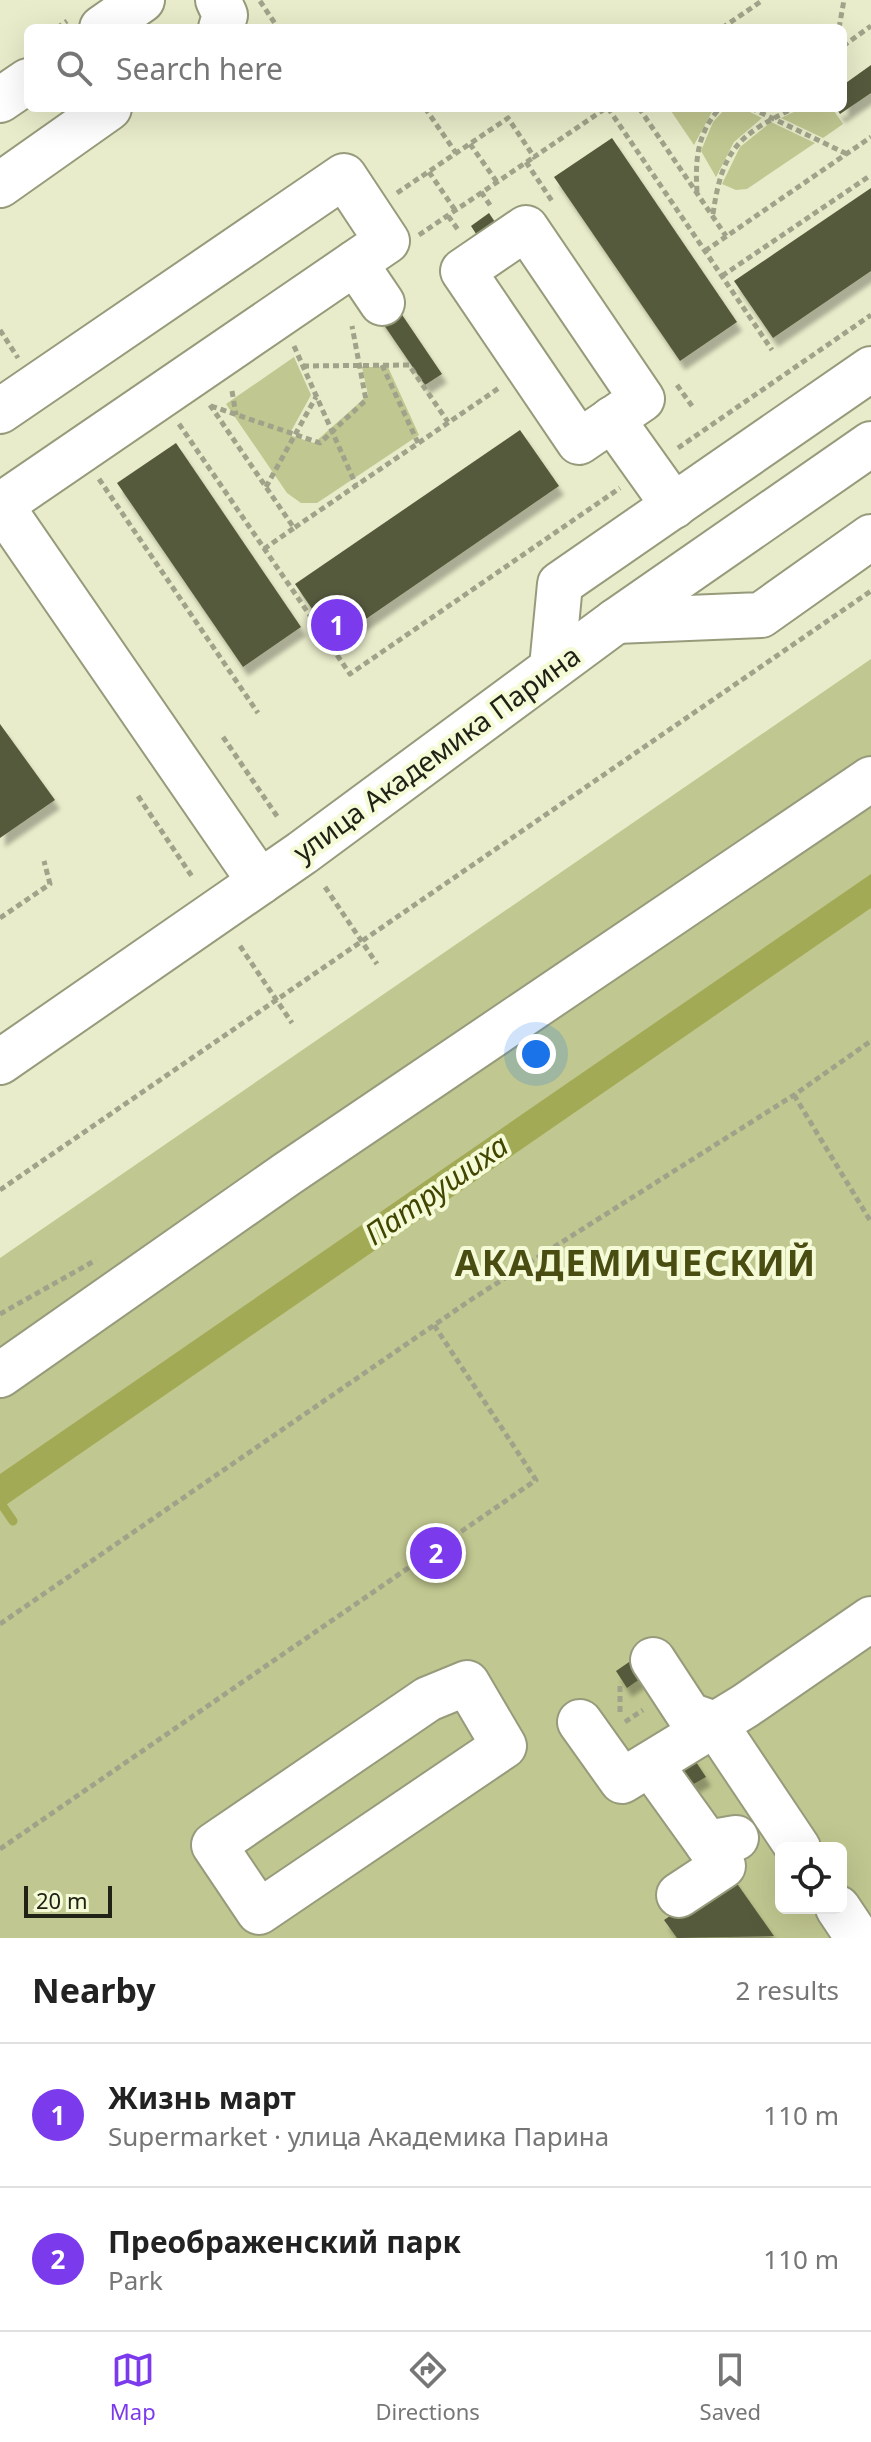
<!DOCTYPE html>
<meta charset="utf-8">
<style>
:root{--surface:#fff;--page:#f6f6f6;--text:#222;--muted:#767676;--line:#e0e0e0;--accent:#7c3aed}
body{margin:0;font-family:"Noto Sans",sans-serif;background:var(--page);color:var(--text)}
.controls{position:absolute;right:24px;bottom:24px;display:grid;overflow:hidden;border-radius:12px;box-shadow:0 8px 32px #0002}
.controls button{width:72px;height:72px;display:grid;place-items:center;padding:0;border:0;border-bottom:2px solid var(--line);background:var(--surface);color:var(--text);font:40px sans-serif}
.scale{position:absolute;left:24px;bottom:20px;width:88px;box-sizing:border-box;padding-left:8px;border:4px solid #202215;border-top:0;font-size:22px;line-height:28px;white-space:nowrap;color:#202215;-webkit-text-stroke:6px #f5fad7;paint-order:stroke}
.you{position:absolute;left:536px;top:1054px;width:28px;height:28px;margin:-20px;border:6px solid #fff;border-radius:50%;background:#1a73e8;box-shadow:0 0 0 12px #1a73e833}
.badge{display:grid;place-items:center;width:52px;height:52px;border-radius:50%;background:var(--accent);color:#fff;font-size:26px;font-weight:700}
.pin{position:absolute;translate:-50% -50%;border:4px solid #fff;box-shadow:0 2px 8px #0006}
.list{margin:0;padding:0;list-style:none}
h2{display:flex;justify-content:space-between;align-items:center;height:104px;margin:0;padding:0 32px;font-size:34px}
h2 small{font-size:26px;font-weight:400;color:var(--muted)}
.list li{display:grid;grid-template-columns:52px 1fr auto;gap:24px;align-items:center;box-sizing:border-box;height:144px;padding:0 32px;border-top:2px solid var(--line)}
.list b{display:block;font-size:30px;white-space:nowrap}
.list p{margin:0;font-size:26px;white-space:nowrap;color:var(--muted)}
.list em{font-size:26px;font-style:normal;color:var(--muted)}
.icon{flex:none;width:44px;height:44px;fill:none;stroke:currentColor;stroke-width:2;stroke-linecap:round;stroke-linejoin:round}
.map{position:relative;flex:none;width:871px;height:1938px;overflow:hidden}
.search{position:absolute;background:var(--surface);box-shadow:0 8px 32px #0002;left:24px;right:24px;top:24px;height:88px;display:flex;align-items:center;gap:20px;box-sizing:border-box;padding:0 28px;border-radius:12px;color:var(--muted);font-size:30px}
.sheet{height:392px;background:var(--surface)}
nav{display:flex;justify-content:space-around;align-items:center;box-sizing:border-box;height:112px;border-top:2px solid var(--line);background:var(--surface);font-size:22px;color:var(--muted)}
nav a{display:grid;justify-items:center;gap:4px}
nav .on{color:var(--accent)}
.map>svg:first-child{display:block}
.green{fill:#c1c790;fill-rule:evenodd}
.water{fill:#a3aa55}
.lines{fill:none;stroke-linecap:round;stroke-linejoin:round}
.stream{stroke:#a3aa55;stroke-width:9}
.building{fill:#575a3c;filter:url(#shadow)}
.minor-casing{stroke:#979b7b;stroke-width:48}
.path{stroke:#a0a389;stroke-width:5;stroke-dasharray:6 4;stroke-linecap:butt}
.minor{stroke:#fff;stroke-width:44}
.labels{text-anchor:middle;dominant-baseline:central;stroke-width:8;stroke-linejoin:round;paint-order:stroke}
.street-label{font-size:28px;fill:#202215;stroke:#f5fad7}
.water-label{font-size:30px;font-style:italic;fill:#414500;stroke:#f5fad7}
.district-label{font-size:36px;font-weight:bold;letter-spacing:2px;fill:#494d11;stroke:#f5fad7}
</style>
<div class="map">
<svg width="871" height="1938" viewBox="0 0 871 1938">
<defs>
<filter id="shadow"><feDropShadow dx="5" dy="9" stdDeviation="2" flood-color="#0004"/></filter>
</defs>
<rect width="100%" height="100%" fill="#e8ecca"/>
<!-- green -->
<g class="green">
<path d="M669,108H714L694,145Z"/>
<path d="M726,108H742L762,118L734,142L716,177L701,151L713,122Z"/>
<path d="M802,108H832L843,124L823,138L781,118Z"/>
<path d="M771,122L815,143L747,189L736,190L722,184L740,147Z"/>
<path d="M294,357L311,395L289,435L314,443L368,395L362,367H388L419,435L317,503H301L287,493L226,404Z"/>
<path d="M871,659V1938H0V1258ZM781,1848H841V1908H781Z"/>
</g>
<!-- water -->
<path class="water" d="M871,874V908L0,1509V1474Z"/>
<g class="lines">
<!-- stream -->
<path class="stream" d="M0,1502L13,1521"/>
</g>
<!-- building -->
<g class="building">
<path d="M871,65V93L840,114L836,108H843V85Z"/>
<path d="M612,138L737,322L680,361L554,177Z"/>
<path d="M871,188V271L773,338L734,281Z"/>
<path d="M489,213L501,231L482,243L471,226Z"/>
<path d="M390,297L442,374L425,385L373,309Z"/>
<path d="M520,430L559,486L334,641L295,584Z"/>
<path d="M176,443L301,627L243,667L117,483Z"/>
<path d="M0,724L55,800L0,838Z"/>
<path d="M632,1660L643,1677L627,1688L616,1671Z"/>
<path d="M688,1750L706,1777L692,1785L675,1758Z"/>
<path d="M731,1875L774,1936L677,1938L664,1920Z"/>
</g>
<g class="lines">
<defs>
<g id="minor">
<path d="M218,0L225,15L221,28"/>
<path d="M102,28L142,0"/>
<path d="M0,100L28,81"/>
<path d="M0,185L109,108"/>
<path d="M526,228L642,399L579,442L463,271Z"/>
<path d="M355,263L382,303"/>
<path d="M0,411L344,176L387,241L1,505"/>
<path d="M612,419L674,506"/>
<path d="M0,504L260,882"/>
<path d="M616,621L761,615L871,537"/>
<path d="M552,667L560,584L871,369"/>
<path d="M0,1062L302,853L616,621L871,444"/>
<path d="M0,1375L287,1174L871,779"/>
<path d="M653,1660L689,1715L715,1724L798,1848"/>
<path d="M467,1683L504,1746L259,1912L214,1845L428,1699Z"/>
<path d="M580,1722L622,1781L745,1706L871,1619"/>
<path d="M651,1765L707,1843L736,1838"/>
<path d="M679,1895L723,1866L707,1843"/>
<path d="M838,1908L858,1938"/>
</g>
</defs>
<!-- minor casing -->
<use href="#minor" class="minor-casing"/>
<!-- path -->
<g class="path">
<path d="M260,1L278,28"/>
<path d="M57,28L67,21"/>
<path d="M722,28L763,0"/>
<path d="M839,28L844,0"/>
<path d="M843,46L871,26"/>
<path d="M425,108L456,153"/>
<path d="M608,108L772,350"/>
<path d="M639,108L726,236"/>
<path d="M751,108L847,154"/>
<path d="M470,144L497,182"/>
<path d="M526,162L552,201"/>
<path d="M429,172L455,210"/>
<path d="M481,192L492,208"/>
<path d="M697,192C695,160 697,133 720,108"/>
<path d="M397,193L508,118L534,157L606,108"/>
<path d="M713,214C722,150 738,135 794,108"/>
<path d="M448,216L459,231"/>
<path d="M419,235L534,157"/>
<path d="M705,251L871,137"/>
<path d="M722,276L871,175"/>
<path d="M0,330L18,358"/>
<path d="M294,346L356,485"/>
<path d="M382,365L418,443"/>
<path d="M303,366L409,365L448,422"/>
<path d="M677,385L692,406"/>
<path d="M232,391L236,415"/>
<path d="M210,405L294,528L499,388"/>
<path d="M211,406L320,443L366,400L352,326"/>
<path d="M179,424L350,674L620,488"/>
<path d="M678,448L871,315"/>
<path d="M99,479L258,713"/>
<path d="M266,487L316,397"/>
<path d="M264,549L294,528"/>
<path d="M223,737L279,819"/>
<path d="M138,796L193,878"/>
<path d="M325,887L377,964"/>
<path d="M0,918L50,884L44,861"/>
<path d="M240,946L292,1023"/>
<path d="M794,1095L871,1222"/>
<path d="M0,1190L871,591"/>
<path d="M0,1314L96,1260"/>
<path d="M0,1624L472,1299L794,1095L871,1041"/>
<path d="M620,1686V1713"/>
<path d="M625,1722L643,1710"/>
<path d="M0,1849L536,1480L434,1325"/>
</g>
<!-- minor -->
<use href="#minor" class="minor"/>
</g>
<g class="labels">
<!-- street labels -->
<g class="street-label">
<text transform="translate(436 753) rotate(-36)">улица Академика Парина</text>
</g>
<!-- water labels -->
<g class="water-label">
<text transform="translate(436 1189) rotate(-35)">Патрушиха</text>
</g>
<!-- district labels -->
<g class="district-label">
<text x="636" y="1262">АКАДЕМИЧЕСКИЙ</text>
</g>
</g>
</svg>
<div class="controls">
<button><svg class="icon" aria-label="locate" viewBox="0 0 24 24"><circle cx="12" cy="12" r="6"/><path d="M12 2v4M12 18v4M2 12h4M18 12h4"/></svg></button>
</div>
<div class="scale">20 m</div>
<div class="you"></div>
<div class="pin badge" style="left:337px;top:625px">1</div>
<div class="pin badge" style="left:436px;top:1553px">2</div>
<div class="search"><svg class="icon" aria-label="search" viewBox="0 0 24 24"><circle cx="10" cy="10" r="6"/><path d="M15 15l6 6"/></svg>Search here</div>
</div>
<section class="sheet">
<h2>Nearby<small>2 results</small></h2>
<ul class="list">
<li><span class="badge">1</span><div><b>Жизнь март</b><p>Supermarket · улица Академика Парина</p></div><em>110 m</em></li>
<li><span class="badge">2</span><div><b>Преображенский парк</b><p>Park</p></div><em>110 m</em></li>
</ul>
</section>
<nav>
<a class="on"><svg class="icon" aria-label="map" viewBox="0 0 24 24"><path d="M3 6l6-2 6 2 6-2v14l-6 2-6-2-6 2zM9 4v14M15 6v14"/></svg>Map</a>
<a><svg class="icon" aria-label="directions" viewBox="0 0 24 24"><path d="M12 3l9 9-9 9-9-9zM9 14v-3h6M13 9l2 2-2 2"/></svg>Directions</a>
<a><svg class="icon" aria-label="saved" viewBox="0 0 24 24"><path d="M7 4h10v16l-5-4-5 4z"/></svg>Saved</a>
</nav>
